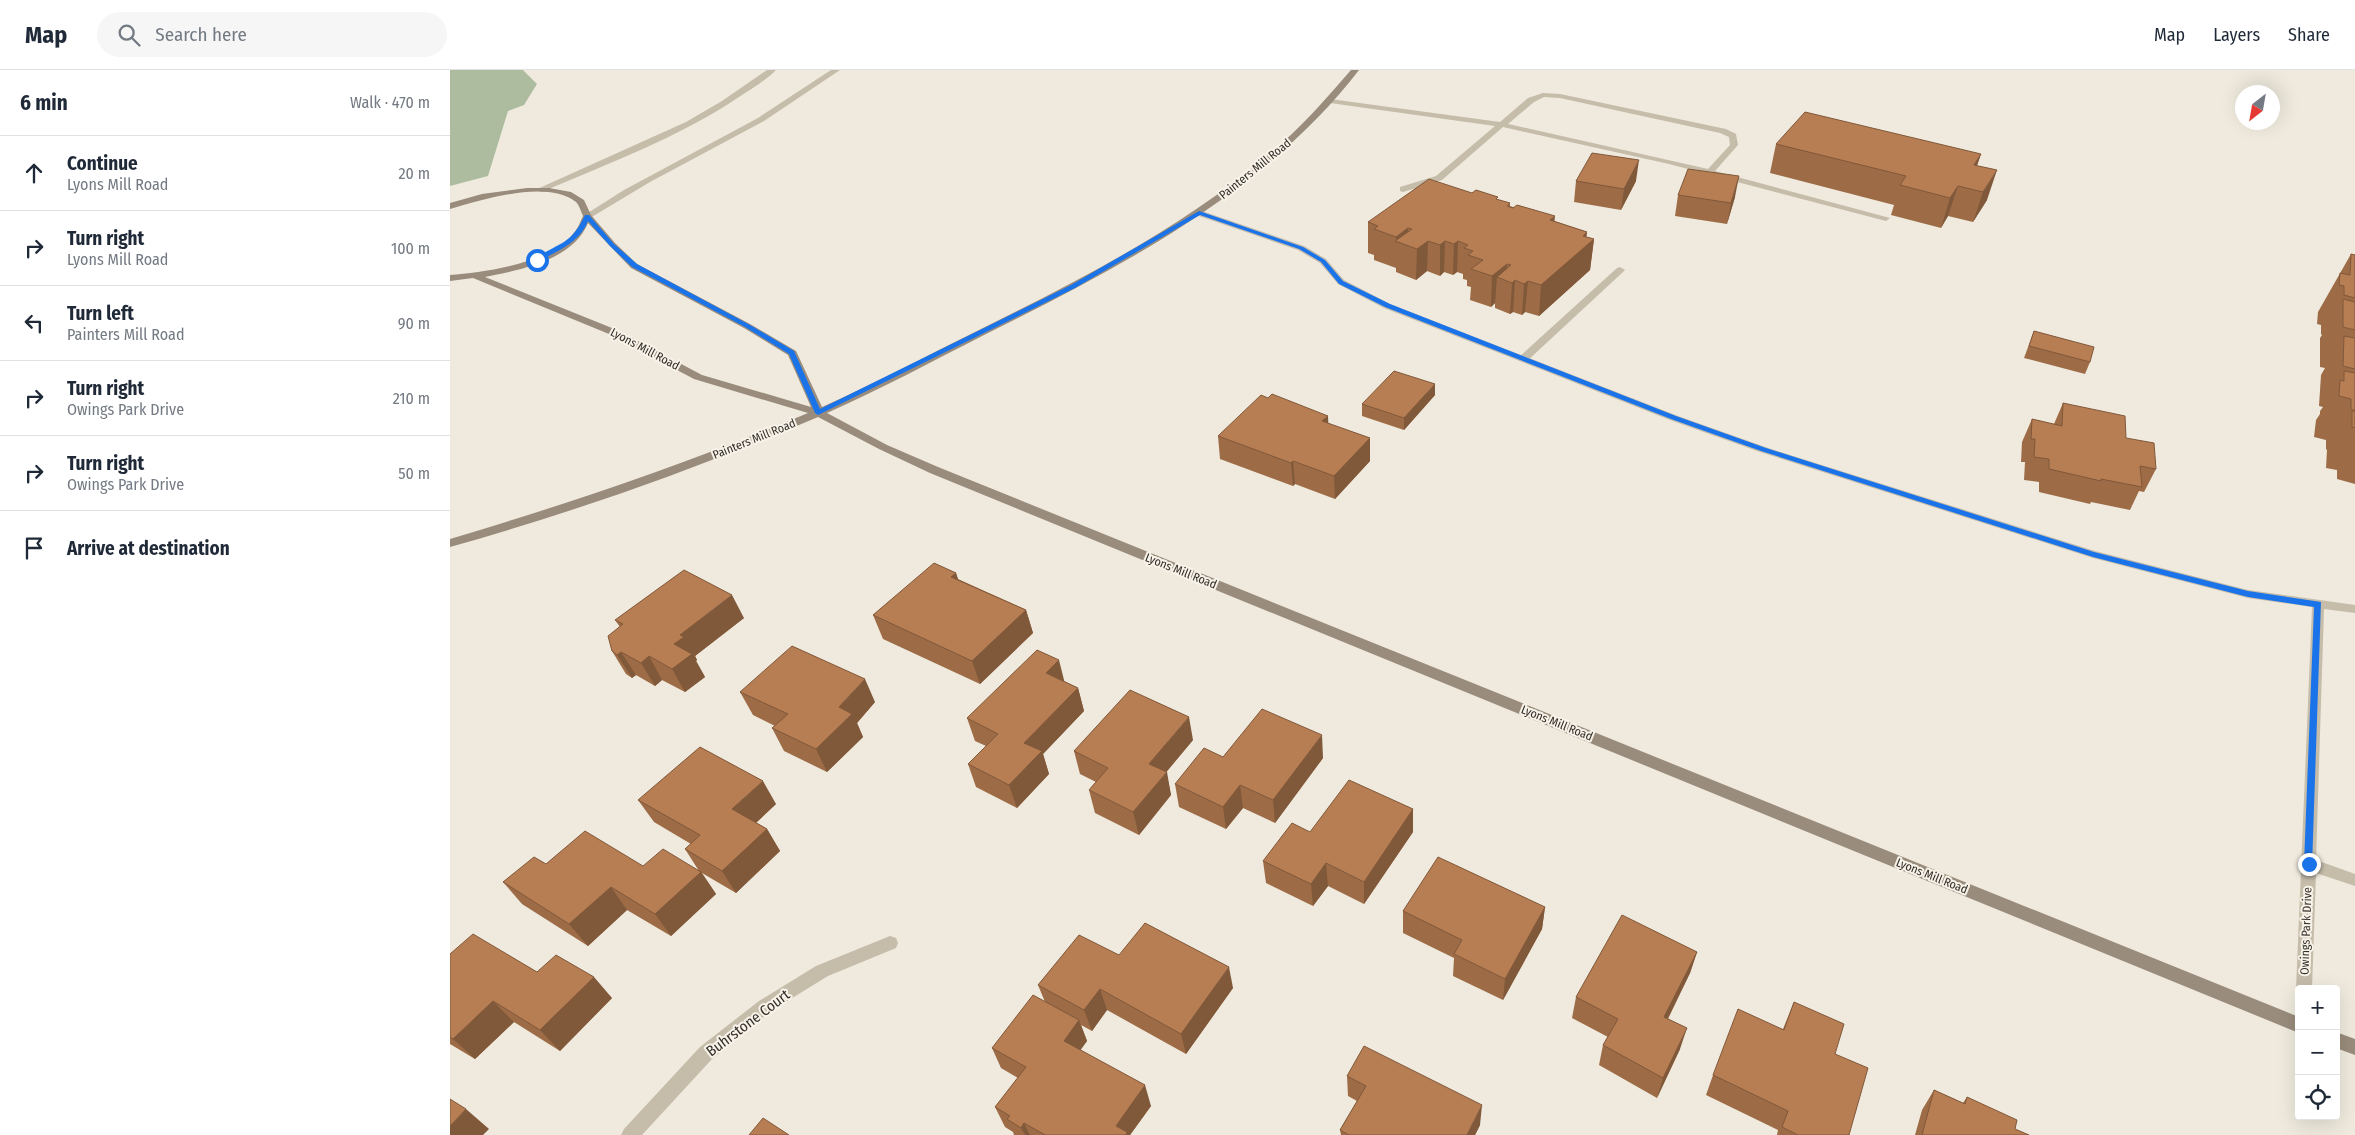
<!DOCTYPE html>
<meta charset="utf-8">
<style>
:root{--surface:#fff;--page:#f6f6f7;--text:#1f2937;--muted:#747a83;--line:#e0e1e3}
body{margin:0;font-family:"Fira Sans Condensed",sans-serif;background:var(--page);color:var(--text)}
.controls{position:absolute;right:15px;bottom:15px;display:grid;overflow:hidden;border-radius:5px;box-shadow:0 5px 20px #0002}
.controls button{width:45px;height:45px;display:grid;place-items:center;padding:0;border:0;border-bottom:1px solid var(--line);background:var(--surface);color:var(--text);font:25px sans-serif}
.compass{position:absolute;left:1785px;top:15px;width:45px;height:45px;border-radius:50%;background:var(--surface);box-shadow:0 5px 20px #0002;rotate:211deg}
.stop{position:absolute;width:15px;height:15px;margin:-11px;border:4px solid #1a73e8;border-radius:50%;background:#fff}
.stop.end{background:#1a73e8;border-color:#fff;box-shadow:0 1px 5px #0008}
.list{margin:0;padding:0;list-style:none}
h2{display:flex;justify-content:space-between;align-items:center;height:65px;margin:0;padding:0 20px;font-size:21px}
h2 small{font-size:16px;font-weight:400;color:var(--muted)}
.list li{display:grid;grid-template-columns:32px 1fr auto;gap:15px;align-items:center;box-sizing:border-box;height:75px;padding:0 20px;border-top:1px solid var(--line)}
.list b{display:block;font-size:19px;white-space:nowrap}
.list p{margin:0;font-size:16px;white-space:nowrap;color:var(--muted)}
.list em{font-size:16px;font-style:normal;color:var(--muted)}
.icon{flex:none;width:28px;height:28px;fill:none;stroke:currentColor;stroke-width:2;stroke-linecap:round;stroke-linejoin:round}
.map{position:relative;flex:none;width:1905px;height:1065px;overflow:hidden}
header{display:flex;align-items:center;gap:30px;box-sizing:border-box;height:70px;padding:0 25px;background:var(--surface);border-bottom:1px solid var(--line)}
header strong{font-size:24px}
nav{display:flex;gap:28px;margin-inline-start:auto;font-size:18px}
.search{width:350px;height:45px;background:var(--page);display:flex;align-items:center;gap:12px;box-sizing:border-box;padding:0 18px;border-radius:28px;color:var(--muted);font-size:19px}
main{display:flex}
aside{flex:1;background:var(--surface)}
.map>svg:first-child{display:block}
.green{fill:#adbc9f}
.lines{fill:none;stroke-linecap:round;stroke-linejoin:round}
.lane{fill:#c5bcaa;fill-rule:evenodd}
.street{fill:#c5bcaa;fill-rule:evenodd}
.secondary{fill:#998c7c;fill-rule:evenodd}
.wall{fill:#9d6c47}
.shaded-wall{fill:#80583a}
.building{fill:#b77d53;stroke:#80583a}
.route{fill:#1a73e8}
.labels{text-anchor:middle;dominant-baseline:central;stroke-width:4;stroke-linejoin:round;paint-order:stroke}
.street-label{font-size:12px;fill:#342e29;stroke:#f7f3e9}
.near-street-label{font-size:15px;fill:#342e29;stroke:#f7f3e9}
</style>
<header>
<strong>Map</strong>
<div class="search"><svg class="icon" aria-label="search" viewBox="0 0 24 24"><circle cx="10" cy="10" r="6"/><path d="M15 15l6 6"/></svg>Search here</div>
<nav><a>Map</a><a>Layers</a><a>Share</a></nav>
</header>
<main>
<aside>
<h2>6 min<small>Walk · 470 m</small></h2>
<ul class="list">
<li><svg class="icon" aria-label="ahead" viewBox="0 0 24 24"><path d="M12 20V5M6 11l6-6 6 6"/></svg><div><b>Continue</b><p>Lyons Mill Road</p></div><em>20 m</em></li>
<li><svg class="icon" aria-label="right" viewBox="0 0 24 24"><path d="M7 20v-9h11M14 6l5 5-5 5"/></svg><div><b>Turn right</b><p>Lyons Mill Road</p></div><em>100 m</em></li>
<li><svg class="icon" aria-label="left" viewBox="0 0 24 24"><path d="M17 20v-9H6M10 6l-5 5 5 5"/></svg><div><b>Turn left</b><p>Painters Mill Road</p></div><em>90 m</em></li>
<li><svg class="icon" aria-label="right" viewBox="0 0 24 24"><path d="M7 20v-9h11M14 6l5 5-5 5"/></svg><div><b>Turn right</b><p>Owings Park Drive</p></div><em>210 m</em></li>
<li><svg class="icon" aria-label="right" viewBox="0 0 24 24"><path d="M7 20v-9h11M14 6l5 5-5 5"/></svg><div><b>Turn right</b><p>Owings Park Drive</p></div><em>50 m</em></li>
<li><svg class="icon" aria-label="arrive" viewBox="0 0 24 24"><path d="M6 21V4h12l-3 4 3 4H6"/></svg><div><b>Arrive at destination</b></div></li>
</ul>
</aside>
<div class="map">
<svg width="1905" height="1065" viewBox="0 0 1905 1065">
<rect width="100%" height="100%" fill="#efeadd"/>
<!-- green -->
<path class="green" d="M0,0H73L87,14L74,35L58,41L38,106L0,116Z"/>
<g class="lines">
<!-- lane -->
<g class="lane">
<path d="M317,0H326C315,11 301,19 289,27C228,68 159,93 92,122L85,120L236,52L272,31Z"/>
<path d="M381,0H390L314,51L200,112L140,148L133,146L174,120L308,48Z"/>
<path d="M1093,23L1110,24L1276,59L1286,64L1288,75L1265,101L1440,148L1436,151L1219,94L1053,57L992,110L953,122L950,121V117L986,106L1045,56L880,33L876,31L880,29L1050,52L1078,28ZM1094,27L1110,28L1270,63L1279,67L1280,75L1258,99L1058,54L1084,32Z"/>
<path d="M1170,197L1175,200L1173,202L1077,291H1069V287L1167,198Z"/>
</g>
<!-- street -->
<g class="street">
<path d="M749,140L854,176L876,189L894,210L940,234L1228,346L1318,378L1645,481L1798,520L1905,535V543L1874,539L1866,790L1905,804V816L1866,803L1862,919H1849V924L1846,919L1862,537L1798,528L1643,488L1310,382L1220,350L934,238L888,214L870,193L848,180L746,145L745,143Z"/>
<path d="M440,866L446,868L448,873L446,878L378,906L321,941L262,989L192,1065H171L174,1059L250,977L309,931L366,896Z"/>
</g>
<!-- secondary -->
<g class="secondary">
<path d="M901,0H909C814,123 672,196 536,264C483,291 431,319 377,343L437,375L488,397L1849,947V963L480,403L429,379L368,347C248,398 125,442 0,477V469C121,433 241,392 358,343L244,309L159,264L23,208L0,211V205C37,202 104,193 126,160C129,156 131,150 133,146C131,141 129,135 126,132C96,109 32,130 0,139V133L32,124L77,118H99L121,122L134,130L141,145L165,173L187,194L300,254L346,281L372,337C424,314 474,287 525,262C628,211 731,159 819,84C850,59 875,30 901,0ZM138,153L181,198L294,258L338,285L361,337L252,305L167,260L35,207C70,200 123,190 138,153Z"/>
<path d="M1886,962L1905,969V985L1886,978Z"/>
</g>
</g>
<!-- wall -->
<g class="wall">
<path d="M1326,74L1531,84L1527,95L1537,130L1523,152L1498,146L1491,158L1441,145L1444,135L1320,103Z"/>
<path d="M1126,111H1186L1171,140L1124,132Z"/>
<path d="M1022,123L1060,133V136L1137,162L1136,167L1144,169L1140,200L1089,246L1075,242L1072,245L1063,242L1060,244L1045,238V233L1041,237L1020,230L1021,217L1017,216V210L1013,209V204L1007,202L1003,205L994,202L990,206L977,201L966,210L946,202V198L924,190V185L918,183V152Z"/>
<path d="M1228,125L1285,127L1277,154L1225,146Z"/>
<path d="M1901,184L1905,185V414L1887,409V400L1876,398L1877,380L1876,379V370L1864,367L1866,350L1870,344V341L1873,337L1869,336L1871,305L1875,298L1870,297V268L1872,265L1871,264V255L1867,254L1868,242Z"/>
<path d="M1584,261L1640,292L1635,304L1574,288Z"/>
<path d="M985,325L954,360L912,346V334Z"/>
<path d="M1613,333L1676,368L1706,399L1694,422L1689,421L1680,440L1641,432L1640,434L1589,422V412L1574,410L1575,392H1571L1572,372L1582,349L1604,354Z"/>
<path d="M878,346V354L920,368V391L885,429L845,414L843,416L770,389L768,366Z"/>
<path d="M506,503L508,509L576,540L583,563L530,614L433,569L423,545Z"/>
<path d="M294,548L245,586L247,590L246,591L255,607L235,622L212,610L205,616L186,605L182,608L176,604L162,581L170,557L165,550Z"/>
<path d="M614,611L628,618L634,641L593,684L599,704L567,738L526,717L518,694L536,676L525,671L517,648Z"/>
<path d="M290,622L425,632L407,653L413,667L377,702L334,681L322,658L325,656L303,645Z"/>
<path d="M743,670L716,702L721,725L689,765L645,743L639,720L646,712L630,704L624,681Z"/>
<path d="M873,688L825,753L793,738L776,759L729,737L725,714Z"/>
<path d="M188,730L326,734L306,753L317,759L330,781L286,823L252,803L266,824L221,866L177,840L138,876L72,834L53,812L96,794L193,796L249,801L235,779L241,774L204,752Z"/>
<path d="M963,739V762L914,834L878,816L863,836L816,813L813,791L860,762Z"/>
<path d="M1095,837L1092,859L1053,930L1003,906L1004,888L953,863V841Z"/>
<path d="M1247,882L1240,903L1218,949L1230,979L1207,1028L1149,995L1153,975L1158,967L1122,948L1126,927Z"/>
<path d="M0,884L87,902L162,928L110,981L64,952L25,989L0,974Z"/>
<path d="M669,885L783,918L736,984L657,940L642,961L631,955L637,971L630,980L701,1036L680,1065H564L563,1062L555,1057L545,1037L568,1008L551,998L542,978L595,932L588,915Z"/>
<path d="M1344,932L1385,984L1399,1065H1327L1328,1060L1256,1025L1263,1005L1333,959Z"/>
<path d="M897,1006L1030,1055L1025,1065H891L890,1060L907,1031L898,1026Z"/>
<path d="M1484,1020L1513,1033L1517,1027L1565,1059L1579,1065H1465L1472,1040Z"/>
</g>
<!-- shaded-wall -->
<g class="shaded-wall">
<path d="M1531,84L1521,113L1524,95Z"/>
<path d="M1189,90L1186,111L1171,140L1174,119Z"/>
<path d="M1547,100L1537,130L1523,152L1533,122Z"/>
<path d="M1289,106L1285,127L1277,154L1281,133Z"/>
<path d="M1508,116L1498,146L1491,158L1500,128Z"/>
<path d="M1105,146L1102,176L1100,150Z"/>
<path d="M958,158V176L946,172V167Z"/>
<path d="M1137,162L1135,176L1144,169L1140,200L1089,246L1091,215L1133,166Z"/>
<path d="M978,171L977,201L966,210L967,179Z"/>
<path d="M995,171L994,202L990,206V175Z"/>
<path d="M1008,171L1007,202L1003,205L1004,174Z"/>
<path d="M1057,194L1056,210L1047,207L1045,233L1041,237L1042,206Z"/>
<path d="M1065,210L1063,242L1060,244L1062,213Z"/>
<path d="M1078,211L1075,242L1072,245L1074,214Z"/>
<path d="M985,314V325L954,360V348Z"/>
<path d="M878,346L879,369L872,351Z"/>
<path d="M920,368V391L885,429L884,406Z"/>
<path d="M843,391L845,414L843,416L841,393Z"/>
<path d="M506,503L513,526L501,507Z"/>
<path d="M282,525L294,548L245,586L247,590L246,591L255,607L235,622L222,599L224,574L230,565Z"/>
<path d="M576,540L583,563L530,614L522,591Z"/>
<path d="M171,582L186,605L182,608L167,585Z"/>
<path d="M199,586L212,610L205,616L191,593Z"/>
<path d="M609,590L615,614L596,603Z"/>
<path d="M415,609L425,632L407,653L413,667L377,702L366,679L389,637Z"/>
<path d="M628,618L634,641L593,684L599,704L567,738L559,715L574,673Z"/>
<path d="M739,647L743,670L704,717L699,694Z"/>
<path d="M872,665L873,688L825,753L823,730Z"/>
<path d="M717,702L721,725L689,765L683,742Z"/>
<path d="M313,711L326,734L296,762L282,739Z"/>
<path d="M790,715L793,738L776,759L773,737Z"/>
<path d="M963,739V762L914,834V812Z"/>
<path d="M317,759L330,781L286,823L272,801Z"/>
<path d="M876,793L878,816L863,836L861,814Z"/>
<path d="M251,802L266,824L221,866L205,844Z"/>
<path d="M161,817L177,840L138,876L119,854Z"/>
<path d="M1095,837L1092,859L1053,930L1055,909Z"/>
<path d="M1247,882L1240,903L1208,968L1214,947Z"/>
<path d="M779,897L783,918L736,984L731,964Z"/>
<path d="M144,907L162,928L110,981L90,960Z"/>
<path d="M650,919L657,940L642,961L634,940Z"/>
<path d="M43,931L64,952L25,989L3,969Z"/>
<path d="M629,950L637,971L622,992L614,971Z"/>
<path d="M1237,958L1230,979L1207,1028L1213,1008Z"/>
<path d="M695,1015L701,1036L680,1065H669L666,1056Z"/>
<path d="M1032,1035L1030,1055L1025,1065H1017Z"/>
<path d="M16,1039L39,1059L33,1065H0V1056Z"/>
<path d="M574,1053L580,1065H575L571,1058Z"/>
</g>
<!-- building -->
<g class="building">
<path d="M1355,42L1531,84L1524,95L1547,100L1533,122L1508,116L1500,128L1450,115L1456,106L1326,74Z"/>
<path d="M1142,83L1189,90L1174,119L1126,111Z"/>
<path d="M1238,99L1289,106L1281,133L1228,125Z"/>
<path d="M979,109L1022,123L1026,120L1048,127L1046,129L1060,133L1057,136L1063,138L1067,135L1105,146L1100,150L1137,162L1133,166L1144,169L1091,215L1078,211L1074,214L1065,210L1062,213L1047,207L1061,195L1057,194L1042,206L1021,199L1033,190L1018,185L1023,181L1014,178L1018,175L1008,171L1004,174L995,171L990,175L978,171L967,179L945,171L962,159L958,158L946,167L924,159L928,156L918,152Z"/>
<path d="M1901,184L1905,185V228L1894,225V216L1889,215L1890,203L1900,205Z"/>
<path d="M1893,229L1905,232V260L1893,257Z"/>
<path d="M1584,261L1644,277L1640,292L1579,276Z"/>
<path d="M1894,266L1905,268V299L1893,296Z"/>
<path d="M944,301L985,314L954,348L912,334Z"/>
<path d="M1894,301L1905,303V341L1901,339V329L1889,326L1890,310L1894,311Z"/>
<path d="M822,324L878,346L872,351L920,368L884,406L843,391L841,393L768,366L811,325L818,328Z"/>
<path d="M1613,333L1675,346L1676,368L1704,373L1706,399L1690,396L1692,417L1651,409V411L1599,399V389L1584,387L1585,369H1581L1582,349L1612,356Z"/>
<path d="M1902,341H1905V358L1902,357Z"/>
<path d="M484,493L506,503L501,507L576,540L522,591L423,545Z"/>
<path d="M234,500L282,525L230,565L234,567L224,574L242,584L222,599L199,586L191,593L171,582L167,585L162,581L158,566L173,554L165,550Z"/>
<path d="M342,576L415,609L389,637L402,644L366,679L322,658L338,644L290,622Z"/>
<path d="M587,580L609,590L596,603L628,618L574,673L592,681L559,715L518,694L548,664L517,648Z"/>
<path d="M680,620L739,647L699,694L717,702L683,742L639,720L658,698L624,681Z"/>
<path d="M812,639L872,665L823,730L790,715L773,737L725,714L754,678L773,687Z"/>
<path d="M250,677L313,711L282,739L317,759L272,801L235,779L250,765L188,730Z"/>
<path d="M899,710L963,739L914,812L876,793L861,814L813,791L842,753L860,762Z"/>
<path d="M135,761L193,796L213,779L251,802L205,844L161,817L119,854L53,812L84,787L96,794Z"/>
<path d="M988,787L1095,837L1055,909L1004,884L1012,870L953,841Z"/>
<path d="M1172,845L1247,882L1214,947L1237,958L1213,1008L1153,975L1168,949L1126,927Z"/>
<path d="M695,853L779,897L731,964L650,919L634,940L588,915L629,865L669,885Z"/>
<path d="M23,864L87,902L106,885L144,907L90,960L43,931L3,969L0,967V884Z"/>
<path d="M583,925L629,950L614,971L695,1015L666,1056L677,1062L676,1065H595L574,1053L571,1058L557,1049L560,1046L545,1037L576,997L542,978Z"/>
<path d="M1344,932L1394,954L1385,984L1418,998L1399,1065H1348L1332,1057L1338,1041L1263,1005L1288,939L1334,960Z"/>
<path d="M914,976L1032,1035L1017,1065H899L890,1060L916,1016L897,1006Z"/>
<path d="M1484,1020L1515,1034L1517,1027L1567,1050L1565,1059L1579,1065H1472Z"/>
<path d="M0,1029L16,1039L0,1056Z"/>
<path d="M313,1048L339,1065H299Z"/>
</g>
<!-- route -->
<path class="route" d="M749,141L853,177L875,190L893,211L940,234L1226,346L1316,378L1644,482L1798,521L1871,532L1862,797H1856L1854,794L1864,537L1798,527L1643,487L1311,381L1221,349L935,237L889,214L871,192L849,179L750,145L625,218L368,345L365,343L339,284L295,257L182,197L160,176L138,151C130,172 108,181 89,191L84,190C109,171 120,177 135,145H139L164,174L187,194L300,255L344,281L370,339L621,215Z"/>
<g class="labels">
<!-- street labels -->
<g class="street-label">
<text transform="translate(805 99) rotate(-39)">Painters Mill Road</text>
<text transform="translate(195 279) rotate(28)">Lyons Mill Road</text>
<text transform="translate(304 369) rotate(-22)">Painters Mill Road</text>
<text transform="translate(731 501) rotate(22)">Lyons Mill Road</text>
<text transform="translate(1107 653) rotate(22)">Lyons Mill Road</text>
<text transform="translate(1482 806) rotate(22)">Lyons Mill Road</text>
<text transform="translate(1856 861) rotate(-88)">Owings Park Drive</text>
</g>
<!-- near-street labels -->
<g class="near-street-label">
<text transform="translate(298 953) rotate(-37)">Buhrstone Court</text>
</g>
</g>
</svg>
<div class="controls">
<button>+</button>
<button>−</button>
<button><svg class="icon" aria-label="locate" viewBox="0 0 24 24"><circle cx="12" cy="12" r="6"/><path d="M12 2v4M12 18v4M2 12h4M18 12h4"/></svg></button>
</div>
<svg class="compass" viewBox="-18 -18 36 36"><path d="M0-13l5 13h-10z" fill="#e53935"/><path d="M0 13l5-13h-10z" fill="#747a83"/></svg>
<div class="stop" style="left:87px;top:190px"></div>
<div class="stop end" style="left:1859px;top:794px"></div>
</div>
</main>
